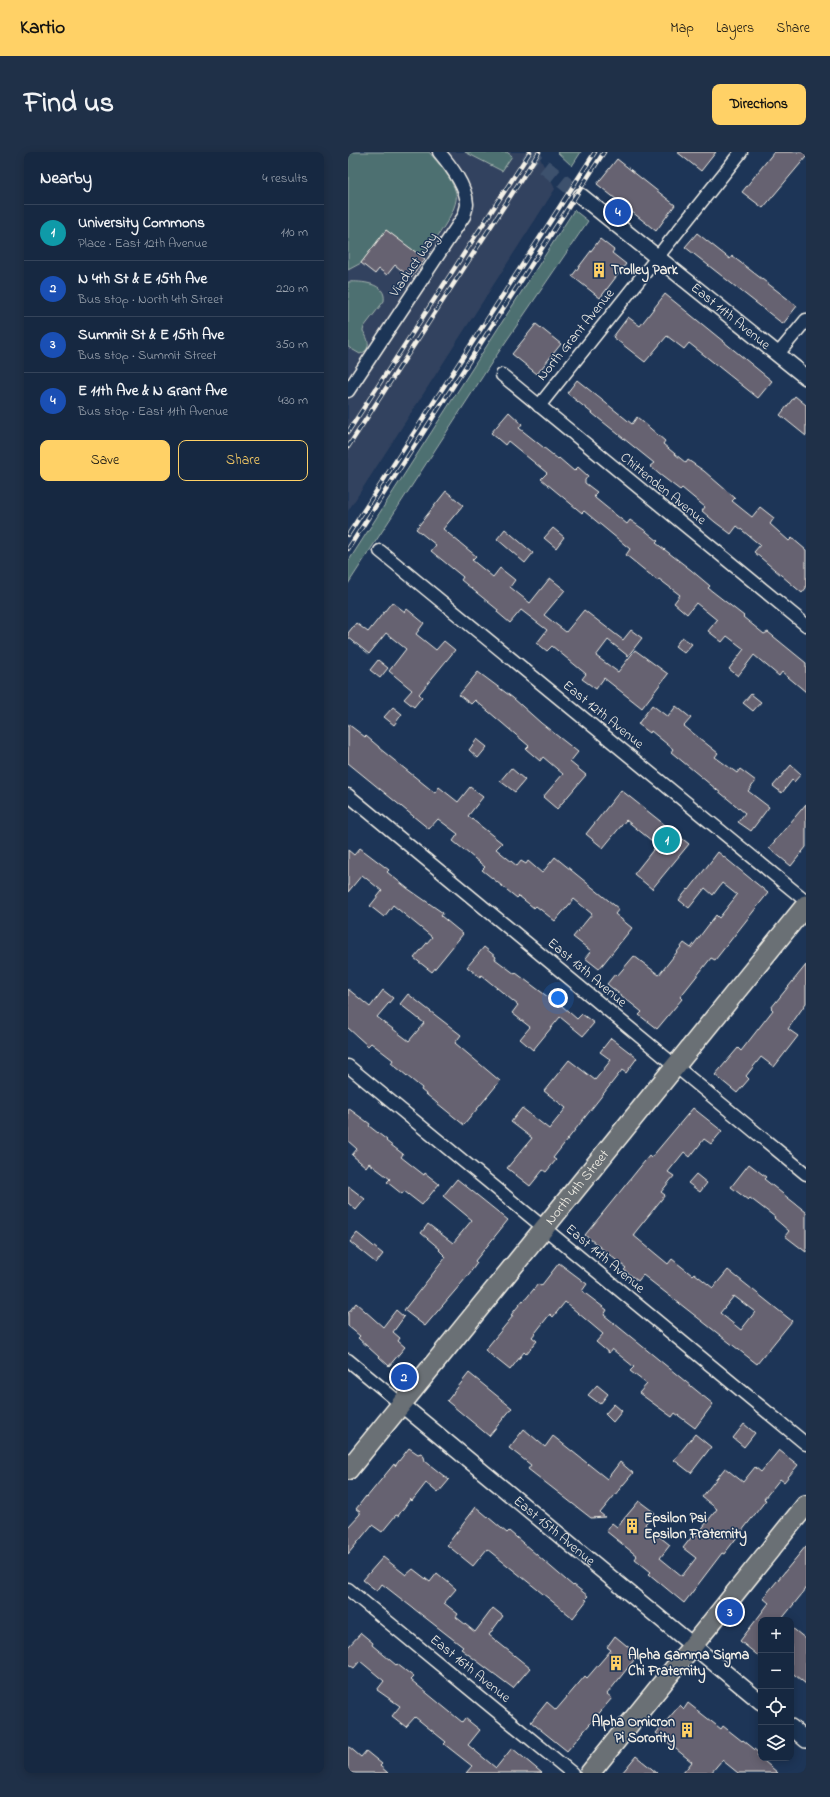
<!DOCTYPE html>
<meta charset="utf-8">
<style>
:root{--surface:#162841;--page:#1f3048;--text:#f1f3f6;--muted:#9ea6b1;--line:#35445a;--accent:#ffd166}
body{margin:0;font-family:"Indie Flower",sans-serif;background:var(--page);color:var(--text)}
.controls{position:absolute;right:12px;bottom:12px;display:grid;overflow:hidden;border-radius:8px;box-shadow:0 2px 10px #0003}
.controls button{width:36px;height:36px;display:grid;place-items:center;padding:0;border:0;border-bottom:1px solid var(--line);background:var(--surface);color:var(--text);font:20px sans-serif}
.you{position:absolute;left:210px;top:846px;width:14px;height:14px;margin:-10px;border:3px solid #fff;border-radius:50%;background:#1a73e8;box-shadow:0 0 0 6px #1a73e833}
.badge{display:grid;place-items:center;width:26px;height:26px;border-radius:50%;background:var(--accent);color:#fff;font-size:13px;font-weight:700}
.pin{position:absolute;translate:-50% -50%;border:2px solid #fff;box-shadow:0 1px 4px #0006}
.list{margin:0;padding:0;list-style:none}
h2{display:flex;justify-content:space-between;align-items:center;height:52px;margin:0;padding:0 16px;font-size:17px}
h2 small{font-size:13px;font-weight:400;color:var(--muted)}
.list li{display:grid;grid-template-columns:26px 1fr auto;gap:12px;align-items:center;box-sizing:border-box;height:56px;padding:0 16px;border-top:1px solid var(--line)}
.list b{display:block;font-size:15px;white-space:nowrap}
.list p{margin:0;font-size:13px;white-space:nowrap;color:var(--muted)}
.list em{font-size:13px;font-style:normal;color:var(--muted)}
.actions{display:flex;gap:8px;padding:12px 16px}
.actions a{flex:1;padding:9px 0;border:1px solid var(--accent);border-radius:8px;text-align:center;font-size:14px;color:var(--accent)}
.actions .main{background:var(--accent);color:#111}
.icon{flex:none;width:22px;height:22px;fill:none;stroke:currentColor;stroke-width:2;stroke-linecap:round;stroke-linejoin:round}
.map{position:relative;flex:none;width:458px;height:1621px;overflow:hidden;border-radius:8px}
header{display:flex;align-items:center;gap:24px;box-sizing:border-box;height:56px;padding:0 20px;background:var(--accent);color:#111}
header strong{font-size:19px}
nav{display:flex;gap:22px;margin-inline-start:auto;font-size:14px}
.intro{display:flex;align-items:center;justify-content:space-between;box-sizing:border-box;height:96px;padding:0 24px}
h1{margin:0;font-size:28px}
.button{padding:10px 18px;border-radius:8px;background:var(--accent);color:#111;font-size:14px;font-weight:700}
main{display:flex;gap:24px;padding:0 24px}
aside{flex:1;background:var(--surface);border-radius:8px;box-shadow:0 2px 10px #0003}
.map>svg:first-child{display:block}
.built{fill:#33425f}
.green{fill:#4d7071;stroke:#a0b0ac}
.building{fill:#666271;stroke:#f4f1e8;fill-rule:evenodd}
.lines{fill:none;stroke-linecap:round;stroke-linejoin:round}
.tertiary-tunnel{stroke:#3d516d;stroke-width:15;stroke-dasharray:15 8;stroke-linecap:butt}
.minor-casing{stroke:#f4f1e8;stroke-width:15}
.tertiary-casing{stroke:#f4f1e8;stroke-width:18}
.primary-casing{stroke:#f4f1e8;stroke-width:22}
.minor{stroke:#1d3557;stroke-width:12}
.tertiary{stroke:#1d3557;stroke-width:15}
.primary{stroke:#6b7074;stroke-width:19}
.rail-casing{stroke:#f4f1e8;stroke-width:4.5}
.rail{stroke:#1d3557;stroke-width:3;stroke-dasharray:9;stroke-linecap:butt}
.labels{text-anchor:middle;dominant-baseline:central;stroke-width:3;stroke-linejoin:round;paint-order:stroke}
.street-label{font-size:14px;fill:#f4f1e8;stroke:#1d3557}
.poi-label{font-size:14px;font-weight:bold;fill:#f4f1e8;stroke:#1d3557;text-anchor:start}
</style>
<header>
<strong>Kartio</strong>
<nav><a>Map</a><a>Layers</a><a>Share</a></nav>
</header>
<div class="intro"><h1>Find us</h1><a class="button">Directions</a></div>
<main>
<aside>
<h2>Nearby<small>4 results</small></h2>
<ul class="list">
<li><span class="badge" style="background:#0f9aa8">1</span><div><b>University Commons</b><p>Place · East 12th Avenue</p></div><em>110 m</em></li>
<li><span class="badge" style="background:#1a4fb4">2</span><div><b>N 4th St &amp; E 15th Ave</b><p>Bus stop · North 4th Street</p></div><em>220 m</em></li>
<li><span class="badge" style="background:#1a4fb4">3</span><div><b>Summit St &amp; E 15th Ave</b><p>Bus stop · Summit Street</p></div><em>350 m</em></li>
<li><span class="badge" style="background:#1a4fb4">4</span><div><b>E 11th Ave &amp; N Grant Ave</b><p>Bus stop · East 11th Avenue</p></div><em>430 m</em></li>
</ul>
<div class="actions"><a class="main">Save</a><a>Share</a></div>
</aside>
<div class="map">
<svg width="458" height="1621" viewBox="0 0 458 1621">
<rect width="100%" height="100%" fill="#1d3557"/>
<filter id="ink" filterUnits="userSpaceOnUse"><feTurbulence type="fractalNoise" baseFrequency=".025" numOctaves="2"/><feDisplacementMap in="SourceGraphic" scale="8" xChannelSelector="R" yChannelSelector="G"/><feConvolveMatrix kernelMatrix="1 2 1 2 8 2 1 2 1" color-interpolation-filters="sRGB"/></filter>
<g filter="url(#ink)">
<!-- built -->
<path class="built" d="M0,0H189L207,37L0,359Z"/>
<!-- green -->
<g class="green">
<path d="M0,0H81C91,12 104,26 108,41C112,57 84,92 74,105L38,78L13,111L0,118Z"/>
<path d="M117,0H159L164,4L154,19Z"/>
<path d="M209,0H233L224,14Z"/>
<path d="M226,58L240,69L146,207L0,432V410Z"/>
<path d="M0,130C13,129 39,131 36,149L16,175L15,179C21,188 24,197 12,202L0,195Z"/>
</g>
<!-- building -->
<g class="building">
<path d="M329,0H368L353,19Z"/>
<path d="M426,0H458V5L415,56L394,40Z"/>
<path d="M269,7L327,53L308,79L249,32Z"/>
<path d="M38,78L77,107L63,126L47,113L39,123L31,117L27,122L13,111Z"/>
<path d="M349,81L382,107L384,104L449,154L435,172L337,95Z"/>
<path d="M252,87L266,98L264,101L278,112L252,146L224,124Z"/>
<path d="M317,142L424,229L410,246L341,191L336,197L319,184L297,210L265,185L280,165L292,174Z"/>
<path d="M188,172L213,192L189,222L164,202Z"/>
<path d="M229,228L284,272L289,265L317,289L315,292L338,311L340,308L356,319L387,346L384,349L404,365L412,355L426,366L422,372L441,389L444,386L458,398V436L454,441L406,400L412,393L389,374L383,382L367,370L354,359L357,355L334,336L332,338L311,322L302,314L306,311L219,241Z"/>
<path d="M447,244L458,253V284L432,263Z"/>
<path d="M161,260L174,272L171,276L210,307L211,306L226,319L230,315L240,324L237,328V331L249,340L246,343L247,346L279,372L282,368L299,380L310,389L308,391L343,418L362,434L360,436L396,464L395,465L416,482L420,480L458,511V540L434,520L431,524L406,503L390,524L381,517L396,497L379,484L374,490L360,479L369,468L348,451L339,462L326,451L332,443L311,427L310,429L278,403L282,397L236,359L234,361L193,327L199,321L160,289L157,293L143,281Z"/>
<path d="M98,339L115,353L95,377L128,404L124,408L145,425L152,416L167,428L162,435L182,451L202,426L217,438L196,463L218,480L236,458L275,488L283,478L294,486L280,504L260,488L248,504L270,520L287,498L320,522L294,556L256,526L248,537L234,527L238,522L204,494L199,499L189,491L199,478L173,458L162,471L149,460L150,458L113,428L115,425L83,399L88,393L68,377Z"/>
<path d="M205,376L216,385L208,396L196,386Z"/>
<path d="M157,377L185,401L177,411L149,387Z"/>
<path d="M44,450L57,460L59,457L76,471L68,482L88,498L96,489L107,498L71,542L74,545L66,555L56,547L64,538L41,519L58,497L38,481L21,502L0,485V481L8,471L20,480Z"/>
<path d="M334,485L344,492L336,501L327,494Z"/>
<path d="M30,508L40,516L32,526L22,518Z"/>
<path d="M130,520L165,546L193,571L230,600L222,610L238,623L209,657L195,645L215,622L195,605L192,609L178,597L181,594L127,548L123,552L111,543Z"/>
<path d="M403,542L413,550L405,559L395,551Z"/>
<path d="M304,553L320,565L328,554L343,566L336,574L370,601L367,605L389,621L392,617L408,629L400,639L421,655L403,679L390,670L397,661L323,600L325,597L303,579L302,581L290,572Z"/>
<path d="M45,555L54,562L46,573L36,565Z"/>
<path d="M0,572L17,585L18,584L31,595V596L87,641L91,635L110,650L122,635L135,645L120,664L154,691L148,697L169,714L173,709L178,712L180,709L194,721L207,705L271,757L267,762L284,776L251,817L237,806L243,799L225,785L244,762L226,747L207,769L188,754L186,756L171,744L169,746L134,718L137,715L105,689L110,682L90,667L81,677L0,611Z"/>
<path d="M129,587L139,595L130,606L121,598Z"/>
<path d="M443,613L453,622L446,630L444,628L434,641L425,634Z"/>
<path d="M163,616L177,628L167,640L152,629Z"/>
<path d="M273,638L341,692L304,737L286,722L309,693L278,668L255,696L238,682Z"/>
<path d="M458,652V695L443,714L421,696Z"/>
<path d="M12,696L41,718L39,720L59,736L95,761L93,764L115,782L84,820L66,806L84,785L45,753L36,765L22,754L34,739L14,723L0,740V698L6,703Z"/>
<path d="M370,700L420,741L367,808L363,806L332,845L334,847L309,877L291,863L294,860L259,832L267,822L269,824L286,804L311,823L336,791L343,796L368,763L371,766L389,743L374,731L365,743L357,736L341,756L331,748L340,737L341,738Z"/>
<path d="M136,795L148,805L147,807L167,822L168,821L204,848L206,847L229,867L234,862L246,871L235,884L212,865L185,898L172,887L182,875L164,861L170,853L133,823L132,825L119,815Z"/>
<path d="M458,813V851L440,877L450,884L426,915L413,905L398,924L401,927L389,941L367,923L390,896L393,899L425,858L423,856Z"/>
<path d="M0,837L22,855L35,838L45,846L29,865L61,889L76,871L52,852L60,842L113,883L107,891L152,929L116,973L73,938L74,936L43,911L45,908L23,891L20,894L0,876Z"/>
<path d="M263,886L289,906L278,921L274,918L205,1006L208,1008L198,1020L195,1018L182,1034L159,1016L184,986L163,970L174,956L201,977L218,956L196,939L221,908L247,928L263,908L252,900Z"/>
<path d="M0,956L22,972L21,974L39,988L38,989L55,1002L53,1005L76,1023L77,1021L91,1032L74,1053L56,1039L54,1042L39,1030L42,1027L21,1011L18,1015L4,1003L9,997L0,989Z"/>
<path d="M345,956L374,979L363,992L356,987L342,1005L336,1000L320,1020L326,1024L313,1040L317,1043L285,1083L320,1112L324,1107L344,1123L346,1121L365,1136L380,1118L444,1169L409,1212L295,1123L290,1129L276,1118L278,1116L237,1083L301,1004L303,1006ZM386,1144L407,1160L393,1178L372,1161Z"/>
<path d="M401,1012L418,1025L416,1027L458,1060V1100L437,1084L441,1079L426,1066L427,1065L402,1046L400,1048L383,1035Z"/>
<path d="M348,1022L359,1031L352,1040L340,1031Z"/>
<path d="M109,1027L160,1068L127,1109L129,1111L118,1126L77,1174L56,1158L98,1105L91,1098L92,1097L73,1081L80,1072L105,1091L124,1068L95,1044Z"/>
<path d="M0,1034L17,1047L8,1058L0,1051Z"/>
<path d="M9,1081L35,1102L28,1111L2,1090Z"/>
<path d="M211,1111L239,1132L234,1139L259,1158L256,1163L365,1252L347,1276L327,1261L324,1265L291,1241L299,1232L282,1219L286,1215L264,1197L261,1201L248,1190L255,1182L217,1150L205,1165L202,1162L184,1185L189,1189L178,1202L176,1200L162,1218L137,1198L165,1164L163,1163L175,1148L176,1149L190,1132L193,1134Z"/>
<path d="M8,1151L35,1175L48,1158L56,1165L45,1180L52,1186L50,1189L57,1195L41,1214L10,1186L12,1184L0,1174V1161Z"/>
<path d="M121,1221L164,1256L141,1284L99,1249Z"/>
<path d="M249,1233L260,1242L252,1252L240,1243Z"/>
<path d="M266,1252L274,1259L265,1270L257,1262Z"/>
<path d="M396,1272L407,1281L396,1295L385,1286Z"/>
<path d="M176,1277L197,1295L205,1284L259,1327L272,1310L285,1321L252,1361L257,1365L243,1366L180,1317L183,1313L161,1296Z"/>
<path d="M347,1282L363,1295L343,1321L326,1308Z"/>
<path d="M61,1296L70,1302L73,1301L76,1305L77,1309L101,1328L90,1341L78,1331L64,1349L62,1347L50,1364L48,1363L34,1380L24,1373L0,1402V1375L12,1362V1360L8,1357L18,1344L19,1345L46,1312L47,1314Z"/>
<path d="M431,1298L450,1313L436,1330L432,1327L416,1347L418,1348L376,1402L374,1401L336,1451L301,1422L303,1420L287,1407L289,1404L258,1379L264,1371L269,1375L291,1349L307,1361L297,1372L298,1374L322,1393L312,1406L334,1424L348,1406L335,1396L346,1382L349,1383L369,1357L354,1345L377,1316L395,1330L407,1315L413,1320Z"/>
<path d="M128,1355L159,1381L161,1379L225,1434L226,1433L240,1444L237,1447L239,1448L225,1466L139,1397L125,1414L99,1393Z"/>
<path d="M458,1394V1437L433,1468H413V1506L392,1489L421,1451L415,1446Z"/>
<path d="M35,1405L58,1423L65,1417L82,1430L89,1421L108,1437L96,1451L110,1462L108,1465L127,1480L145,1456L155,1464L141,1483L182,1516L165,1536L113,1497L115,1495L34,1432L29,1439L15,1428Z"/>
<path d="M443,1475L458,1487V1532L443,1520Z"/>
<path d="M13,1481L25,1491L24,1493L48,1513L49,1512L66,1525L63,1528L114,1570L117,1566L132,1578L120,1593L148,1616L164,1596L194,1621H118L124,1614L96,1592L98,1590L67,1565L58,1575L44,1564L52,1554L29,1538L36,1529L12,1509L6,1516L0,1512V1495Z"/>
<path d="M267,1484L290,1503L259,1542L264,1546L219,1599L183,1570L199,1550L208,1558L237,1524L239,1526L263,1498L259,1495Z"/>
<path d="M340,1551L373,1577L375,1574L394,1589L395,1588L411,1601L409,1603L430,1621H390L374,1608L363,1621H335L344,1610L308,1581L332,1553L336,1557Z"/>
<path d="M0,1594L13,1605L18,1599L34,1612L32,1614L40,1621H0Z"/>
<path d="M288,1604L309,1621H274Z"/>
</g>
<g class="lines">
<!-- tertiary-tunnel -->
<path class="tertiary-tunnel" d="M178,0L233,44"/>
<defs>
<g id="minor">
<path d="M430,202L458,168"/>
<path d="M154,223L458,473"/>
<path d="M0,239L116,64C117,60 119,55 119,52C118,33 102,13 91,0"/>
<path d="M191,254L393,0"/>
<path d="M32,399L458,749"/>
<path d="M0,643L458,1022"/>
<path d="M0,914L458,1292"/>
<path d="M0,1208L53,1252"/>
<path d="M0,1437L224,1621"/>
</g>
<g id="tertiary">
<path id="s1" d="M233,44L458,225"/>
<path id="s2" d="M53,1252L413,1550"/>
<path d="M443,1575L458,1588"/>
</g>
<g id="primary">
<path id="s3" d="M0,1318L458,753"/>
<path d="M242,1621L458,1353"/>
</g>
</defs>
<!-- minor casing -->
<use href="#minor" class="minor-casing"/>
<!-- tertiary casing -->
<use href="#tertiary" class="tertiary-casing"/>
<!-- primary casing -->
<use href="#primary" class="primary-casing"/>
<!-- minor -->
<use href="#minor" class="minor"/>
<!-- tertiary -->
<use href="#tertiary" class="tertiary"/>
<!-- primary -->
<use href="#primary" class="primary"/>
<defs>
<g id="rail">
<path d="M0,280L182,0"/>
<path d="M0,295L191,0"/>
<path d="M0,383L247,0"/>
<path d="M0,397L256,0"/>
</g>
</defs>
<!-- rail casing -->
<use href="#rail" class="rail-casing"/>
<!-- rail -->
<use href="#rail" class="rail"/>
</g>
</g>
<!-- icons -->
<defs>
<symbol id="building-bare" viewBox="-9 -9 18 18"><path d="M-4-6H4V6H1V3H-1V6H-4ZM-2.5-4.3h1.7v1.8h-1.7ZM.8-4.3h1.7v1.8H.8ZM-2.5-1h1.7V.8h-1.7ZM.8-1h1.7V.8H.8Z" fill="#ffd166" stroke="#1d3557" stroke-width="2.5" paint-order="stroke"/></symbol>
</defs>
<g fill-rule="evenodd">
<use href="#building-bare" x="240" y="107" width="22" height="22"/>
<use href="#building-bare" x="273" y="1363" width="22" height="22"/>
<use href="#building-bare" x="257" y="1500" width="22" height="22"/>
<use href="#building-bare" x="328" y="1567" width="22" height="22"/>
</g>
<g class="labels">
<!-- street labels -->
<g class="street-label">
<text transform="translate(66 113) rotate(-56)">Viaduct Way</text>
<text stroke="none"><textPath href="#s1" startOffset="192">East 11th Avenue</textPath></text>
<text transform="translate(228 183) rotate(-51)">North Grant Avenue</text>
<text transform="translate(315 337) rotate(39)">Chittenden Avenue</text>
<text transform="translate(255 563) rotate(39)">East 12th Avenue</text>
<text transform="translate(239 821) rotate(40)">East 13th Avenue</text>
<text stroke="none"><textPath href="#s3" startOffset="364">North 4th Street</textPath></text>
<text transform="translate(257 1107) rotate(40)">East 14th Avenue</text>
<text stroke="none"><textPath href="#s2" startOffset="199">East 15th Avenue</textPath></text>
<text transform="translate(122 1517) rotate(39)">East 16th Avenue</text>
</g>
<!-- poi labels -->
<g class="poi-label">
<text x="263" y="118">Trolley Park</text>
<text x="296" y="1366">Epsilon Psi<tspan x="296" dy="16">Epsilon Fraternity</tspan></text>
<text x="280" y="1503">Alpha Gamma Sigma<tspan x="280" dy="16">Chi Fraternity</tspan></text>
<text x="327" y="1570" text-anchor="end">Alpha Omicron<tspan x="327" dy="16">Pi Sorority</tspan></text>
</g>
</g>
</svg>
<div class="controls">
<button>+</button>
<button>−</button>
<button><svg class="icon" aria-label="locate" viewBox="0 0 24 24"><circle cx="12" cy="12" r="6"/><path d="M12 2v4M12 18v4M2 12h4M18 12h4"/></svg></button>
<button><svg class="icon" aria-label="layers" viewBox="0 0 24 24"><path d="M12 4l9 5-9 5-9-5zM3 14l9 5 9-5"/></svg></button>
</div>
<div class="you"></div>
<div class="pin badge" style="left:319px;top:688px;background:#0f9aa8">1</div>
<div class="pin badge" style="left:56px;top:1225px;background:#1a4fb4">2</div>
<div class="pin badge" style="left:382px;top:1460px;background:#1a4fb4">3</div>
<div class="pin badge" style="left:270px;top:60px;background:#1a4fb4">4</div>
</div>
</main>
